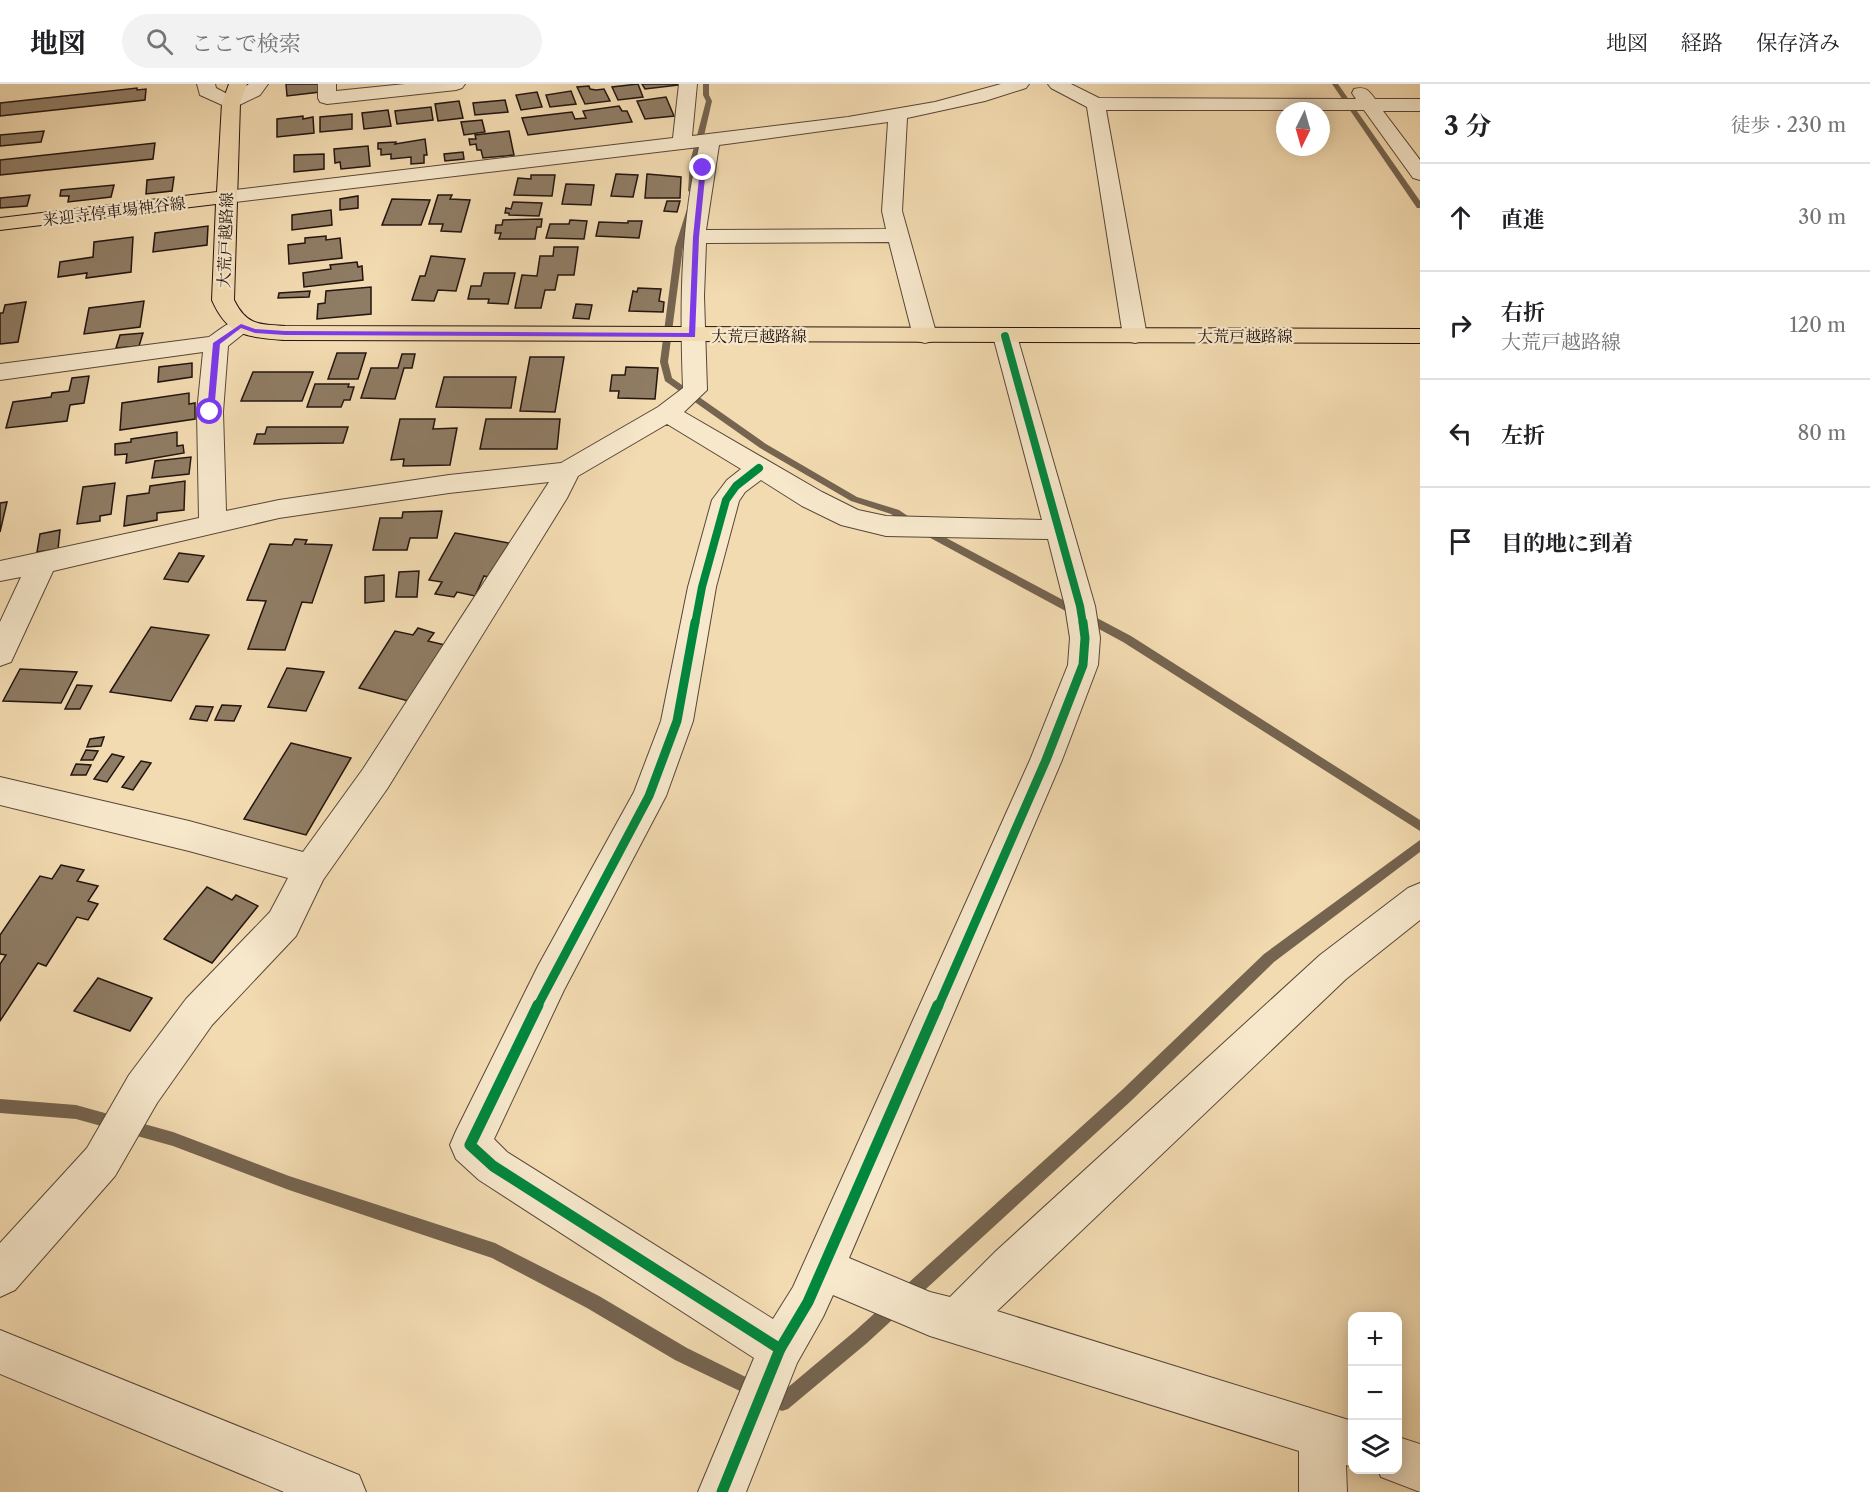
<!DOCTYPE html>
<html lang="ja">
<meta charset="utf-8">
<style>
:root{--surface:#fff;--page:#f2f2f2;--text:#202124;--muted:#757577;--line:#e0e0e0}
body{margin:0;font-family:"Libre Caslon Text","Noto Serif JP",serif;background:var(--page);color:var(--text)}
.controls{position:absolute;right:18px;bottom:18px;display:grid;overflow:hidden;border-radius:12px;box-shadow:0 3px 15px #0003}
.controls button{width:54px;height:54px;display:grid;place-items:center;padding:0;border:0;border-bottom:2px solid var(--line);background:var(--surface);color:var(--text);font:30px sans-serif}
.compass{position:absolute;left:1276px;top:18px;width:54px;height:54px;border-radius:50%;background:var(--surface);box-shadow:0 3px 15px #0003;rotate:185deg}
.stop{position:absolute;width:18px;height:18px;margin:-14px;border:4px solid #7c3aed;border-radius:50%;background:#fff}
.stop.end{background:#7c3aed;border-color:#fff;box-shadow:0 2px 6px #0008}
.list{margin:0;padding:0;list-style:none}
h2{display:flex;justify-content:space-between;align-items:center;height:78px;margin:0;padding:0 24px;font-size:26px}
h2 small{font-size:20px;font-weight:400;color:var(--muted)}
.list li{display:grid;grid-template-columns:39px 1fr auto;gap:18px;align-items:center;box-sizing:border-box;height:108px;padding:0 24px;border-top:2px solid var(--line)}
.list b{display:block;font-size:22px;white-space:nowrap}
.list p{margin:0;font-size:20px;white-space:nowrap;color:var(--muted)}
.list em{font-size:20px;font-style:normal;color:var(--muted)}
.icon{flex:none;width:33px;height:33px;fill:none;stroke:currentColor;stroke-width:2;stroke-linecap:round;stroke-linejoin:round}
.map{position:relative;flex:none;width:1420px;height:1408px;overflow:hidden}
header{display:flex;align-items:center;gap:36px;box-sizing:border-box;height:84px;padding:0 30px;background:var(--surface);border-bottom:2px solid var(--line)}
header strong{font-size:28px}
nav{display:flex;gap:33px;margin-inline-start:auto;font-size:21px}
.search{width:420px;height:54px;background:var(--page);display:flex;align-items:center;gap:15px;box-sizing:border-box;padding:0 21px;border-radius:33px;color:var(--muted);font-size:22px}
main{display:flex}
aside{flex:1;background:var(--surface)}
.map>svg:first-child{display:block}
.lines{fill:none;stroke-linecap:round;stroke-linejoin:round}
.stream{fill:#756450;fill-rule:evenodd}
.building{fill:#8f7c64;stroke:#231510;stroke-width:1.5}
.minor-casing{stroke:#574638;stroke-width:2}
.major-casing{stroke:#231510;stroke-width:2}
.minor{fill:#f7e8cc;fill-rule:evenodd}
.major{fill:#f3dbb1;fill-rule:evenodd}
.cycleway-far2-casing{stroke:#f7e8cc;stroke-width:10}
.cycleway-far1-casing{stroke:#f7e8cc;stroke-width:13}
.cycleway-casing{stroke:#f7e8cc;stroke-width:15}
.cycleway-far2{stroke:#00873e;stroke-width:8}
.cycleway-far1{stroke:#00873e;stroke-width:9}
.cycleway{stroke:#00873e;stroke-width:11}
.route{fill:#7c3aed}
.labels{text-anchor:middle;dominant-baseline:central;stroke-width:4.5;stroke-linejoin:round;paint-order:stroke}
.far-street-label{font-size:16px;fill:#231510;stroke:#f7e8cc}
</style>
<header>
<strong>地図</strong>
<div class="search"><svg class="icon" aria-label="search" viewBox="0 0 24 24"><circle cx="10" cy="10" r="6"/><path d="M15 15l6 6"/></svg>ここで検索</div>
<nav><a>地図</a><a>経路</a><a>保存済み</a></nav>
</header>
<main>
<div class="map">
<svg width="1420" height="1408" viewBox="0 0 1420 1408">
<rect width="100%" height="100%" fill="#f3dbb1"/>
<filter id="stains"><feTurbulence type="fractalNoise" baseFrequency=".00333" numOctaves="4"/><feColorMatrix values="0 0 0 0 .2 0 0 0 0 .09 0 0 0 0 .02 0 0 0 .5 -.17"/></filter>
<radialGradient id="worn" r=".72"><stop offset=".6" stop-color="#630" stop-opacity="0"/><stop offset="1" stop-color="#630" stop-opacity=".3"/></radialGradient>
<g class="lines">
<!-- stream -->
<g class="stream">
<path d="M703,0H709V11L712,17L698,78L696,107L692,109L688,107L690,78L706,17L703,11Z"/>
<path d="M1332,0H1338L1420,117V124H1417Z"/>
<path d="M687,125L694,127L683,163L668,278L672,294L766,360L857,413L899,426L918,439L1131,552L1420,736V747L1123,558L910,443L891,430L851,417L760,364L665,297L660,278L675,163Z"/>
<path d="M1420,756V768L1274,878L1132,1016L867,1259L788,1325L782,1327L675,1276L587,1224L492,1174L289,1106L173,1062L76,1035L0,1029V1015L76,1021L173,1048L289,1092L495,1159L599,1212L687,1264L780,1310L855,1247L1122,1006L1264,870Z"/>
</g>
</g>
<!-- building -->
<g class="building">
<path d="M286,0H319L320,8L287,12Z"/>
<path d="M638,0L643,13L618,16L612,3Z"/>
<path d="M642,0H678V1L645,5Z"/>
<path d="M589,2L590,5L596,6L604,5L610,17L585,20L577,3Z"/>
<path d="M137,4V6L146,5L145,16L0,32V19Z"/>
<path d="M571,7L576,20L550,23L546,11Z"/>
<path d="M537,8L542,23L521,26L516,11Z"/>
<path d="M666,13L674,32L645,35L637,17Z"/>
<path d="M505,16L508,28L475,31L473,19Z"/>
<path d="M459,17L463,34L438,37L435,20Z"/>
<path d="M619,22L622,27H627L632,38L528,51L522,34L572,28L575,35L586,34L583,27Z"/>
<path d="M431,23L433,36L397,40L395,27Z"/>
<path d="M388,26L391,42L364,45L362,29Z"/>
<path d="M352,30V45L320,48V33Z"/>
<path d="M303,32V35L313,33L314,49L277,53V35Z"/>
<path d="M482,36L485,48L464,51L461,38Z"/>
<path d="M44,47L41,58L0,62V51Z"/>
<path d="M509,47L514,71L483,74L481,66H477L476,60L470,61L469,55H476L475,51Z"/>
<path d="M425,55L427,71H424V79L411,80V73L391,75V70L381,71V65H378V59L396,58L395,60Z"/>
<path d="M155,59L153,75L0,91V76Z"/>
<path d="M368,62L370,82L341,85L340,78L335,79L334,65Z"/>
<path d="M463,68L464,75L445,77L444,70Z"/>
<path d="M324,70V85L294,88V71Z"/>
<path d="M616,90L638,91L633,113L611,112Z"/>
<path d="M647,90L681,93L680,114H645Z"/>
<path d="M531,91H555L552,112L514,111L518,94L531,95Z"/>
<path d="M174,93L172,107L146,110L147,96Z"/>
<path d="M566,100L594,101L591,121L562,120Z"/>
<path d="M114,101L111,113L68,118L69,112H60L61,106Z"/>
<path d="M30,111L27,122L0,124V114Z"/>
<path d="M438,111H452L450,115L470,116L461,148L441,147L443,140H429Z"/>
<path d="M358,112V124L340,126V115Z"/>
<path d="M392,115L430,116L421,141H382Z"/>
<path d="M667,117H680L677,128L664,127Z"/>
<path d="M513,118L542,119L539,132L509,131V129H505L506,124L511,125Z"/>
<path d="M331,126L332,141L292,146V131Z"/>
<path d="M542,135L541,143H537L535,155H499L501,149H495L496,141H502L503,136Z"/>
<path d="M570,136L587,137L584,155L546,154L550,140H569Z"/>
<path d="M628,137H642L639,154L596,152L599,138L628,139Z"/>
<path d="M208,142L207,161L153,168L155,149Z"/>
<path d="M326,152V156L340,154L342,174L289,180L288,161L305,159V154Z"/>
<path d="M133,153L131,188L86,194L87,189L58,193L60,178L93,173L94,158Z"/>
<path d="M554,163H578L574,191H558L555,206H545L541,224H515L522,191L537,192L540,172H553Z"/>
<path d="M431,172L465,175L456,207L438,206L434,217L412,216L420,192H425Z"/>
<path d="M357,178L358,183L362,182L363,196L304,203L303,189L331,185L330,181Z"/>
<path d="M484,189H515L508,220L488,219L489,215H468L471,202H481Z"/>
<path d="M371,203V230L317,235L318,220L325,219L326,207Z"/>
<path d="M638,204L661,205L659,217L664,218L663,228L629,227L633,207L637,208Z"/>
<path d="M310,207L309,213L278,214L279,209Z"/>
<path d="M144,217L140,243L84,250L89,224Z"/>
<path d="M26,218L18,258L0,260V229H3L5,221Z"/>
<path d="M576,220L592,221L589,235L573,234Z"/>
<path d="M143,249L139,262L116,264L120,251Z"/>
<path d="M337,269H366L358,295H328Z"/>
<path d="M402,270H415L412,284H404L395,315L361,314L371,284H398Z"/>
<path d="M530,273H564L555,328L520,327Z"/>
<path d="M192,279V293L158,298L159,283Z"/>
<path d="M626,283L658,284L655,315L618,314L619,307H610L612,291H625Z"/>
<path d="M253,288H313L302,317H241Z"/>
<path d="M89,292L84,319L70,321L67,337L6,344L13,318L51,313L52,309L69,307L72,294Z"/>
<path d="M444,293H516L511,324L436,323Z"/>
<path d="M315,300H349L348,303H354L350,316H344L341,323H307Z"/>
<path d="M189,309V320L195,319V335L120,346L122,319Z"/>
<path d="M400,335H435L433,345L457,344L450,381L403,382L404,375L391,376Z"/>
<path d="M486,335H560L557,365H480Z"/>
<path d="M267,343H348L343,359L254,360L257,350H265Z"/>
<path d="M177,348V362L183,361L184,369L126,379L127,370L115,371V360L131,358V355Z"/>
<path d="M191,373L189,390L152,394L155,377Z"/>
<path d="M185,397L184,426L157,429V436L124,442L127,412L149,409L150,402Z"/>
<path d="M115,399L111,430L100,432V437L77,440L83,403Z"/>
<path d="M7,418L0,448V419Z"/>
<path d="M442,427L437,454H410L407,466H373L380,434H402L403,428Z"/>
<path d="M60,446L58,465L37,468L40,450Z"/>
<path d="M455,449L509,459L492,494L484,492L475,512L457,508L454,513L435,510L442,498L429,496Z"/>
<path d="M295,455L307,456L305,460L332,461L312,519L302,518L285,566L248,565L266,517L247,516L270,460L292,461Z"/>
<path d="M179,469L204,472L188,498L164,495Z"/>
<path d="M419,487L417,513H396L399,488Z"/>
<path d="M384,491V517L365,519V493Z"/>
<path d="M151,543L209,551L171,617L110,608Z"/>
<path d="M418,544L434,549L428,557L445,561L412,618L359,604L395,547L413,551Z"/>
<path d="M287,584L324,588L306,627L268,623Z"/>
<path d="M20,585L77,588L61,619L3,617Z"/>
<path d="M77,601L92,602L80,625H65Z"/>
<path d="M222,621L241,622L234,637L215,636Z"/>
<path d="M196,622L213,623L207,637L190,635Z"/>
<path d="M104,653L101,662L87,663L90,655Z"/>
<path d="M291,659L351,674L306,751L244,735Z"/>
<path d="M86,666L98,667L93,676H81Z"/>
<path d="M112,670L124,673L107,698L94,695Z"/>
<path d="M141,677L151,679L133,706L122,703Z"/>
<path d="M76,680L91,681L86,691H71Z"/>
<path d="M61,781L84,786L77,797L98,802L88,817L98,820L88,836L77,833L46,882L38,879L0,937V880L6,871L0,870V851L40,792L52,795Z"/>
<path d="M207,803L232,816L236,811L258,822L212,879L164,855Z"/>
<path d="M98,894L152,914L130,947L74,927Z"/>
</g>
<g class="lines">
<defs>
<g id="minor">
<path d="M197,0H215L216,4L231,12L249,0H268L260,11L231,25L200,11Z"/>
<path d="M318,0H336V7L405,0H465L462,4L456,6L327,20L320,18L318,14Z"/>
<path d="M679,0H697L692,52L848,33L935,18L1001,0H1029L1026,4L985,17L907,34L902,127L937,252L933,257L925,259L917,257L913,252L889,158L706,159L704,212L707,306L684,328L822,408L858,426L886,432L1042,436L993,252L997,247L1005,245L1013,247L1017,252L1095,522L1100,554L1098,581L1062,676L849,1174L930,1208L950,1213L996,1167L1320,871L1408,804L1420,799V836L1346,895L997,1227L1352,1337V1383L1346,1381L1347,1408H1299V1367L930,1252L833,1211L823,1233L797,1279L746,1408H698L754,1274L479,1096L456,1075L450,1061L456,1047L538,882L634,708L661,637L688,503L712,416L727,396L741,385L667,340L578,392L567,414L387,705L323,796L296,852L212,941L157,1019L115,1092L15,1206L0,1213V1159L87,1064L129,991L186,915L270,828L288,794L189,767L0,721V693L189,737L303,768L363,685L549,398L449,409L279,434L53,487L11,578L0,582V538L21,493L0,497V477L199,434L197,328L203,268L0,296V280L209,253C222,244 233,233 249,237L253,242L228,262L223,328L226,427L279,416L449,391L561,379L658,323L683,304C680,223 680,142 699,63L227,119L220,117L217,113L220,109L227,107L673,54ZM888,38L882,127L886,145L706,146L719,61ZM761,396L802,422L841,441L886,452L1048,455L1065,522L1070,554L1068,581L1030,676L793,1203L773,1235L507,1068L494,1055L564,906L666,712L693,637L716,503L739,417L745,408Z"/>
<path d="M1048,0H1071L1099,14L1356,15L1352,9L1354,5C1366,2 1369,7 1375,15H1420V27H1383L1420,76V96L1413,94L1364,26H1106L1147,252L1143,257L1135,259L1127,257L1123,252L1087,23L1051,4Z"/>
<path d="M0,1246L359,1391L366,1408H284L0,1290Z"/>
<path d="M1398,1353L1420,1360V1408L1381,1393L1378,1386H1398Z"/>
</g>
<path id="major" d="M229,0H247L240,19L234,216C247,242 259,240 285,242L1420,245V259L285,256C248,253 228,253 212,216L216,120L0,146V134L217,108L222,19Z"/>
</defs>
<!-- minor casing -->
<use href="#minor" class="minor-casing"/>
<!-- major casing -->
<use href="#major" class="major-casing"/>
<!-- minor -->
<use href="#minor" class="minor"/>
<!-- major -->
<use href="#major" class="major"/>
<defs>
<g id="cycleway-far2">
<path d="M1005,252L1080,522L1083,540"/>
<path d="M695,540L702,503L726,416L736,402L759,384"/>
</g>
<g id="cycleway-far1">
<path d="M537,923L649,712L677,637L695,538"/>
<path d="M938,923L1046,676L1083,581L1085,554L1083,538"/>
</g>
<g id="cycleway">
<path d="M538,921L470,1061L493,1082L780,1265"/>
<path d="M722,1408L780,1265L808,1218L938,921"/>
</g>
</defs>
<!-- cycleway-far2 casing -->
<use href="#cycleway-far2" class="cycleway-far2-casing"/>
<!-- cycleway-far1 casing -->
<use href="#cycleway-far1" class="cycleway-far1-casing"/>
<!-- cycleway casing -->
<use href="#cycleway" class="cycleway-casing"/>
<!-- cycleway-far2 -->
<use href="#cycleway-far2" class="cycleway-far2"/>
<!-- cycleway-far1 -->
<use href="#cycleway-far1" class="cycleway-far1"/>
<!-- cycleway -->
<use href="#cycleway" class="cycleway"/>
</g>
<!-- route -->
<path class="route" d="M703,82L706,84L699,153L695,253L285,251L255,249L241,244L220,260L214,328L210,331L207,328L213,259L241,240L255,245L285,247L689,249L693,153L700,84Z"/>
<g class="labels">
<!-- far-street labels -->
<g class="far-street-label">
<text transform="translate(114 127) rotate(-7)">来迎寺停車場神谷線</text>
<text transform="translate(225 156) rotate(-88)">大荒戸越路線</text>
<text x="759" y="252">大荒戸越路線</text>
<text x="1245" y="252">大荒戸越路線</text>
</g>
</g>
<rect width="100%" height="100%" filter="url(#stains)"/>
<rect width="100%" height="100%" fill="url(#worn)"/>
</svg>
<div class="controls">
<button>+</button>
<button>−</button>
<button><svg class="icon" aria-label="layers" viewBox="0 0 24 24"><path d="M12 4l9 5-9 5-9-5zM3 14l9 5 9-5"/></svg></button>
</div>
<svg class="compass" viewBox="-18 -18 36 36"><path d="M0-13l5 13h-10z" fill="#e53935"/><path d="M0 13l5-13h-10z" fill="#757577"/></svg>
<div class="stop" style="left:210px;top:328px"></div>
<div class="stop end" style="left:703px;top:84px"></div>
</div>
<aside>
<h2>3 分<small>徒歩 · 230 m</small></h2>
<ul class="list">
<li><svg class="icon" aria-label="ahead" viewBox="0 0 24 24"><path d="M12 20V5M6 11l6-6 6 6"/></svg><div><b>直進</b></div><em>30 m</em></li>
<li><svg class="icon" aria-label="right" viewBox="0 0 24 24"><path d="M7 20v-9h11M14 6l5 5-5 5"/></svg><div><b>右折</b><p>大荒戸越路線</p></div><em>120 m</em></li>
<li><svg class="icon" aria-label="left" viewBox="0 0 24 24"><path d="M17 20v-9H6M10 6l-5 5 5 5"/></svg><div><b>左折</b></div><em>80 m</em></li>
<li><svg class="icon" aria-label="arrive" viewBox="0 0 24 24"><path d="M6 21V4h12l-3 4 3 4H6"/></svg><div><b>目的地に到着</b></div></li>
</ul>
</aside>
</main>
